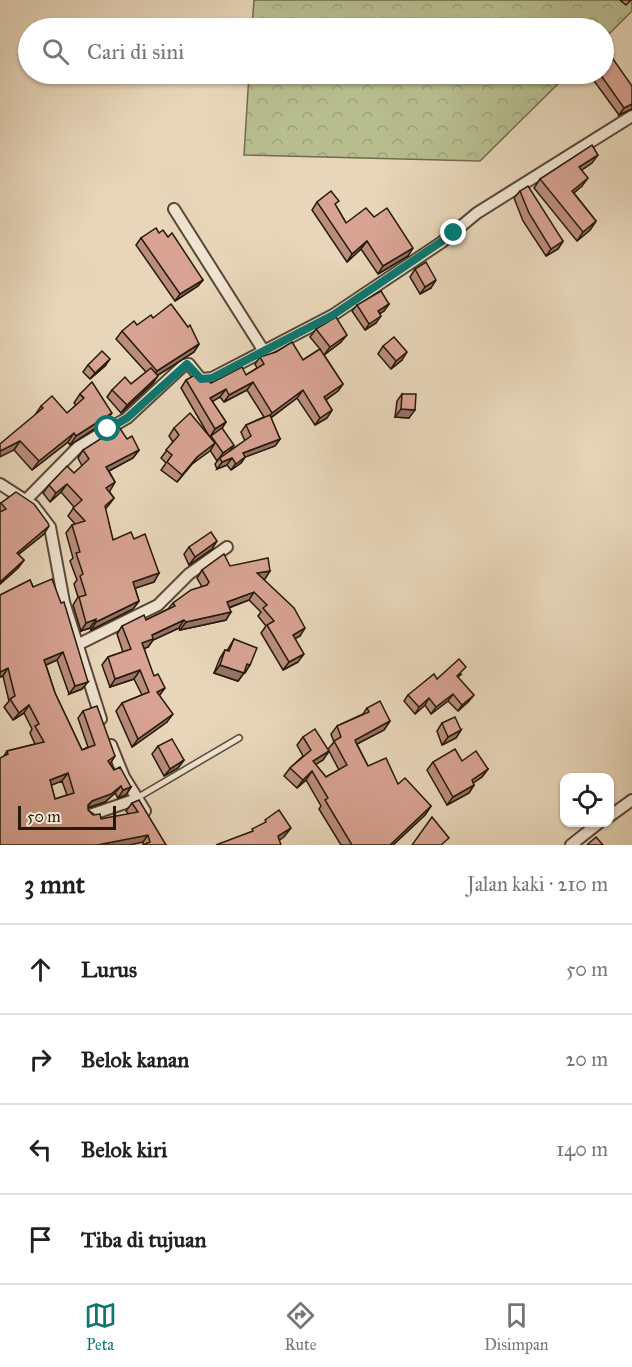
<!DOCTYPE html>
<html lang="id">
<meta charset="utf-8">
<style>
:root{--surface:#fff;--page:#f6f6f6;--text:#202124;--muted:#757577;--line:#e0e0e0;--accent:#0f766e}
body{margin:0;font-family:"IM FELL Great Primer",serif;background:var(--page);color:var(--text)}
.controls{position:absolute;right:18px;bottom:18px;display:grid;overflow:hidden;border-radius:12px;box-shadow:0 2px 4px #0004}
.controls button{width:54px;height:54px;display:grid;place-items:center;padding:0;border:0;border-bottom:2px solid var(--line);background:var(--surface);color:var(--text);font:30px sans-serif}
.scale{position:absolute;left:18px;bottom:15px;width:98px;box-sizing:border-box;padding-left:6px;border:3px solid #271909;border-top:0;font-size:16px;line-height:21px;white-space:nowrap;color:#271909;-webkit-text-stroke:4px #f0e4d2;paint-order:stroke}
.stop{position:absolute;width:18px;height:18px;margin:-14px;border:4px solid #0f766e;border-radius:50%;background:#fff}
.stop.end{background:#0f766e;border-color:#fff;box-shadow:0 2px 6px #0008}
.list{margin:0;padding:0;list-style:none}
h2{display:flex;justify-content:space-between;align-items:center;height:78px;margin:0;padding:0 24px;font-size:26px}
h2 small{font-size:20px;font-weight:400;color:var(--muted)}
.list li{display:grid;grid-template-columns:39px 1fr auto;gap:18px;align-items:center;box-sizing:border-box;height:90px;padding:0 24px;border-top:2px solid var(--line)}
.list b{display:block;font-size:22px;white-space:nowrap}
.list em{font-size:20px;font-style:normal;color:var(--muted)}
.icon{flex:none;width:33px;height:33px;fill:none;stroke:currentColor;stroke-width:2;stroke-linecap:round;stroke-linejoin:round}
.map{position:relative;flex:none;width:632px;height:845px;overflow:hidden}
.search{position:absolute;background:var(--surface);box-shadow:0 2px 4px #0004;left:18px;right:18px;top:18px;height:66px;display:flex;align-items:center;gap:15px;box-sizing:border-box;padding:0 21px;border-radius:33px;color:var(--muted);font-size:22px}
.sheet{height:438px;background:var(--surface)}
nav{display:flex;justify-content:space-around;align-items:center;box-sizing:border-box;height:84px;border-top:2px solid var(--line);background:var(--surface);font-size:16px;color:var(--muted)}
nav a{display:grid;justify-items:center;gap:3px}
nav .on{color:var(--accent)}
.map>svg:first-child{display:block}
.forest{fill:url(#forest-crowns);stroke:#6f6b4c;stroke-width:1.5}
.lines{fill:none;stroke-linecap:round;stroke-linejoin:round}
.lane-casing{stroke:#574835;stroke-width:8}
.street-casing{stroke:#574835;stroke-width:14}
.lane{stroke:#f0e4d2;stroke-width:5}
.street{stroke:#f0e4d2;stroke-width:10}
.wall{fill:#ba8c7e;stroke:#271909;stroke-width:1.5;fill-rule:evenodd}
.shaded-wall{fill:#977267;stroke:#271909;stroke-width:1.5}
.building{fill:#d8a393;stroke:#271909;stroke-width:1.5;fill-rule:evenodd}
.route{stroke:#0f766e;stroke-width:8}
</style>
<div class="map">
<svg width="632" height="845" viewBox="0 0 632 845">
<defs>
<pattern id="forest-crowns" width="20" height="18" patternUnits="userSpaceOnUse" patternTransform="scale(1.5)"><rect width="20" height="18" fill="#b7bd8f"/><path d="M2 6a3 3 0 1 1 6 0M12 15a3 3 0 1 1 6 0" fill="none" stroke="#9da27a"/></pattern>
</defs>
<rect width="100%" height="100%" fill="#e8d6ba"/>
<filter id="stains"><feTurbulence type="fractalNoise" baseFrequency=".00333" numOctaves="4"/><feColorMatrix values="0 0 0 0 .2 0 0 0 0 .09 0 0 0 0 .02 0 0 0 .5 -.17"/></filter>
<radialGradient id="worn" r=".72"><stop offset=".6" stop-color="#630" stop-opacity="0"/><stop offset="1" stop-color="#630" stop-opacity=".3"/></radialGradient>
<!-- forest -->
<g class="forest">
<path d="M254,0H632V11L604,39V28H252Z"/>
<path d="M249,74H568L480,161L244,155Z"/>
</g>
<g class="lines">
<defs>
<path id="lane" d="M137,798L239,738"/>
<g id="street">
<path d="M174,209L265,353"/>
<path d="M0,484L34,506L50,527L64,602L101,719"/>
<path d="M26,500L78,447L127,418L184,365L189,364L201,379L212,378L333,315L442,242L477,213L632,116"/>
<path d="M77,645L158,605L189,574L227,547"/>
<path d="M111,745L124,777L145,811"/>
<path d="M90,815L137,799"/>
<path d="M610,816L632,800"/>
<path d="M571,845L600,822"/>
</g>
</defs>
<!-- lane casing -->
<use href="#lane" class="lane-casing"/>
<!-- street casing -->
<use href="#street" class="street-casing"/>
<!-- lane -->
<use href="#lane" class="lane"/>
<!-- street -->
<use href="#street" class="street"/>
</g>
<!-- wall -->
<g class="wall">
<path d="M620,0H631L626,5Z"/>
<path d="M589,74H603L632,86V109L619,115Z"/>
<path d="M592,163L582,170V186L574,193L596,221L590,230L577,241L534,188L540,179Z"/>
<path d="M520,191L563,241L558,249L546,256L523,221L514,198Z"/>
<path d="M317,202L336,206L346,223L408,256L378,274L361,249L347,262L312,210Z"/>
<path d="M159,233L203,280L198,286L175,301L136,245L141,238Z"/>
<path d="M415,269L431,288L420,294L410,277Z"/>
<path d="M389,304L384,311L379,314L376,323L365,330L352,311L357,305Z"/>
<path d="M153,318L199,344L194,352L158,375L153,383L121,413L107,397L112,390L131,384L146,372L116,339L122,331L137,325Z"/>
<path d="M316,329L341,342L324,355L343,384L338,391L326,400L332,410L327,418L315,425L297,398L271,418L280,439L275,446L245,457L241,463L231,470L227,465L217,469L215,464L218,460L217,461L210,450L192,464L177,482L161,470L166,463L161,458L173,442L169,436L174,428L209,436L181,388L186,380L211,383L246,375L257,368L255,364L260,357L303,360L320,349L310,337ZM247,390L264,417L246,425L241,432L245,441L231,450L221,429L226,422L212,401L220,397L224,402Z"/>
<path d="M383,346L402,360L391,369L378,354Z"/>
<path d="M88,365L105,366L90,379L83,372Z"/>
<path d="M80,394L105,422L70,445L68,442L32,470L14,450L35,415L41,406L67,413L76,405L74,403Z"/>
<path d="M402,394L409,418L395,417L397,401Z"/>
<path d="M127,439L139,450L133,458L109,471L115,482L109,491L114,498L105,509L113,540L134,539L159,573L154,582L135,588L139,601L133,609L91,630L90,628L81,631L73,605L78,597L74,584L77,580L70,561L73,558L66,533L72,525L75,524L68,516L74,507L61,492L50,502L43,493L49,485L74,473L82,466L78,458L83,450Z"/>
<path d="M0,503H1L44,534L18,555L24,560L18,568L0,584Z"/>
<path d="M189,547L212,549L189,565L184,554Z"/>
<path d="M230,566L265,579H263L300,636L295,638L298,662L283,670L261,633L266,626L258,616L261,612L249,600L229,608L226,620L180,630L179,628L153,640L148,647L144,648L167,722L132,747L116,711L122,703L142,695L134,679L110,687L102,665L108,657L123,652L117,634L122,626L146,620L168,609L173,603L202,587L197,578L202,570Z"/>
<path d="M30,580L82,689L69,694L57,660L46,665L55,693L82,750L88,747L78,718L83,711L115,756L110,764L114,770L131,787L126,795L118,798L115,793L105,802L88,808V810L101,819L129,814L126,811L132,803L166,845H143V842L0,845L4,756L7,751L35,744L30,733L32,729L24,713L13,720L4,707L9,701L3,676L0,677V595ZM62,781L67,795L55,799L51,785Z"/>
<path d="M234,639L250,665L238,681L214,673L220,658L225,650L227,651Z"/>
<path d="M462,674L458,677L469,701L458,711L448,701L431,714L425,705L415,714L404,701L408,695L437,679Z"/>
<path d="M367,708L390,721L384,730L357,744L368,766L431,806L425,815L393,845H341L319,809L321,806L306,780L297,788L284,776L290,768L303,756L297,745L303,737L329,751L323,760L315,764L326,777L339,770L328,749L334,742L331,734L337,726L363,714Z"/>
<path d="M442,723L461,730L456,738L442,745L437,731Z"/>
<path d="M158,746L184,760L178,768L164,776L152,754Z"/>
<path d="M462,761L488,769L482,777L473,783L474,785L469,793L447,805L427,770L433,762Z"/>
</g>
<!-- shaded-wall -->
<g class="shaded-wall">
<path d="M632,104V109L619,115L624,108Z"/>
<path d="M598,155L592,163L573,176L579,167Z"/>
<path d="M588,178L582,186L566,199L572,191Z"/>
<path d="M596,221L590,230L577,241L583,232Z"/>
<path d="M367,241L361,249L347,262L352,254Z"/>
<path d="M563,241L558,249L546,256L551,249Z"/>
<path d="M413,248L408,256L378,274L383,266Z"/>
<path d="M203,280L198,286L175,301L180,294Z"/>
<path d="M436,280L431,288L420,294L425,287Z"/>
<path d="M389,304L384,311L373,318L378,311Z"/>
<path d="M381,316L376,323L365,330L369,324Z"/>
<path d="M347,335L341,342L324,355L330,347Z"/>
<path d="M199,344L194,352L152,379L157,371Z"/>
<path d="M407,352L402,360L391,369L396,361Z"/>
<path d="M110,359L105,366L90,379L95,373Z"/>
<path d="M158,376L153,383L121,413L127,405Z"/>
<path d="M253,382L247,390L224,402L229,395Z"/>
<path d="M343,384L338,391L318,405L324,397Z"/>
<path d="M226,389L220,397L205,406L210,398Z"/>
<path d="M303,390L297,398L266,421L272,413Z"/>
<path d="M401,409L415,410L409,418L395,417Z"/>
<path d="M332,410L327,418L315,425L320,418Z"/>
<path d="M112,413L105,422L70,445L76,436Z"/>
<path d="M226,422L221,430L210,437L215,429Z"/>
<path d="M74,433L68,442L32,470L39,461Z"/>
<path d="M280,439L275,446L245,457L241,463L231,470L243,453Z"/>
<path d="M20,441L14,450L0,457V451Z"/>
<path d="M215,443L210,451L192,464L177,482L197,457Z"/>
<path d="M234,445L229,453L220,458L217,461L223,453Z"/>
<path d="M139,450L133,458L101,475L106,467Z"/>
<path d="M232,458L227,465L217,469L222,462Z"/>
<path d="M115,482L110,491L100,497L106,488Z"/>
<path d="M67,484L61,492L50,502L56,493Z"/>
<path d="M114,498L108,506L99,515L105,506Z"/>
<path d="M49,526L44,534L11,560L17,553Z"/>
<path d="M217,541L212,549L189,565L195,557Z"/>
<path d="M24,560L18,568L0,584V582Z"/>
<path d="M270,571L265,579L252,581L257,573Z"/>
<path d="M159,573L154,582L127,591L133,582Z"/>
<path d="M254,592L249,600L222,610L227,602Z"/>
<path d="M139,601L133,609L91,630L96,622Z"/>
<path d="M231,612L226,620L180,630L186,622Z"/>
<path d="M96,619L90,628L81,631L86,623Z"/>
<path d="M184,620L179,628L153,640L148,647L137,651L142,643L152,635Z"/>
<path d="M305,628L300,636L288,643L293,635Z"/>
<path d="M63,652L57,660L39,668L44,660Z"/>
<path d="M304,654L298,662L283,670L289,662Z"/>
<path d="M247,664L250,665L245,673L242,672Z"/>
<path d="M220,665L244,673L238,681L214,673Z"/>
<path d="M8,668L3,676L0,677V672Z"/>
<path d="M140,670L134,679L110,687L115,679Z"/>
<path d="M88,682L82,689L69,694L75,686Z"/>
<path d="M165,688L159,696L157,692Z"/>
<path d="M453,694L448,701L431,714L436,707Z"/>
<path d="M474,695L469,701L458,711L462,705Z"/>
<path d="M429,698L425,705L415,714L419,707Z"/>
<path d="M29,705L24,713L13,720L19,713Z"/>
<path d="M173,714L167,722L132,747L138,739Z"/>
<path d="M390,721L384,730L349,748L355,740Z"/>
<path d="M461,730L456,738L442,745L448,737Z"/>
<path d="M329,751L323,760L307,770L313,761Z"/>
<path d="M184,760L178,768L164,776L170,769Z"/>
<path d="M488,769L482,777L466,788L472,780Z"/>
<path d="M312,771L306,780L297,788L303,780Z"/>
<path d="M68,773L62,781L44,788L50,780Z"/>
<path d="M474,785L469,793L447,805L453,797Z"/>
<path d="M121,786L115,793L105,802L87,808L83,813L92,801Z"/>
<path d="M131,787L126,795L118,798L123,790Z"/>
<path d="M431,806L425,815L393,845H390Z"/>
<path d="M291,828L284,837L272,845L278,836Z"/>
<path d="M148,835L143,842L130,845H97Z"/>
</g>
<!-- building -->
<g class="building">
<path d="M606,49L632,86V104L624,108L600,74H603V51Z"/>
<path d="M592,145L598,155L579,167L588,178L572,191L596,221L583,232L540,179Z"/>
<path d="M528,186L563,241L551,249L529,213L520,191Z"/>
<path d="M331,191L339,201L335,204L346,223L366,208L374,217L387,208L413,248L383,266L367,241L352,254L317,202Z"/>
<path d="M156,228L159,233L163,230L168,237L172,233L203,280L180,294L141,238Z"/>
<path d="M426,262L436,280L425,287L415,269Z"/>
<path d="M381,291L389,304L378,311L381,316L369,324L357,305Z"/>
<path d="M171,304L188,327L190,325L199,344L157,371L122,331L134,321L137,325L151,315L153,318Z"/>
<path d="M336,317L347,335L330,347L316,329Z"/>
<path d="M394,337L407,352L396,361L383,346Z"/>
<path d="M292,342L303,360L320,349L343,384L324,397L332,410L320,418L303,390L272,413L253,382L229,395L226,389L210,398L226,422L215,429L186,380L198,373L211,383L242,367L246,375L264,364L260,357L276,352Z"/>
<path d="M102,351L110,359L95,373L88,365Z"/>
<path d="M151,368L158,376L127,405L112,390L125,377L131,384Z"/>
<path d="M92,382L112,413L76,436L74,433L39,461L20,441L0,451V444L43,408L41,406L52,396L67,413L84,398L80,394Z"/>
<path d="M402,394H416L415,410L401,409Z"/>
<path d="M190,413L215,443L197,457L182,475L167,462L172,455L166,450L179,435L174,428Z"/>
<path d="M270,415L280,439L243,453L245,457L236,464L232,458L222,462L220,458L251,436L246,425Z"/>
<path d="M119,427L127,439L132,436L139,450L106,467L115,482L106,488L114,498L105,506L113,540L131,532L134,539L145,534L159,573L133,582L139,601L96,622V619L86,623L79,597L86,595L80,576L83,574L76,553L80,552L72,525L85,521L73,508L82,500L67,484L56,493L49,485L67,466L74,473L89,459L83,450Z"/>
<path d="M222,428L234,445L223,453L211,436Z"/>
<path d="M16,492L34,504L48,523L49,526L17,553L24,560L0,582V512L6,509L1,503Z"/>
<path d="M211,532L217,541L195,557L189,547Z"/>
<path d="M224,554L230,566L268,558L270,571L257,573L294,608L305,628L293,635L304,654L289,662L267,625L274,621L263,608L267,605L254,592L227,602L231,612L186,622L184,620L152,635L153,639L142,643L154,676L158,674L165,688L157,692L173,714L138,739L122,703L149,692L140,670L115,679L108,657L131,649L122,626L144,615L146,620L175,606L173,603L191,590L207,585L209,582L202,570Z"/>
<path d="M52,579L61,603L64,602L88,682L75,686L63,652L44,660L55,693L82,750L95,745L83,711L97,706L115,756L108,761L114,770L120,767L131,787L123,790L121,786L111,794L92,801L88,805V810L93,815L100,814L101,819L138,812L132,803L139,800L166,845H143L150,842L148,835L97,845H0V758L8,754L7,751L44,742L35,726L39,724L29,705L19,713L10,699L15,696L8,668L0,672V595L30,580L33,587ZM68,773L74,793L55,799L50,780Z"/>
<path d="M234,639L257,648L250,665L247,664L244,673L220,665L225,650L229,651Z"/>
<path d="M459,659L466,667L457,676L474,695L462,705L453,694L436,707L429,698L419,707L408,695L434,674L437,679Z"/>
<path d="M380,701L390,721L355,740L356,743L368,766L386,758L398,784L405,778L431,806L390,845H352L325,800L328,798L312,771L303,780L290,768L311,750L303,737L315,729L329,751L313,761L326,777L347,765L334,741L341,737L337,726L369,712L367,708Z"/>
<path d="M455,717L461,730L448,737L442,723Z"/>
<path d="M172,739L184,760L170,769L158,746Z"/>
<path d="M455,749L462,761L476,751L488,769L472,780L474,785L453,797L433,762Z"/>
<path d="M279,810L291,828L278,836L281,845H216L253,831L252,829L266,822L265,820Z"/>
<path d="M432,817L449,838L441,845H412Z"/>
<path d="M596,837L603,845H587Z"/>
</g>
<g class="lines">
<!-- route -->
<path class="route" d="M108,429L127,418L187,364L201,379L212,378L333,315L454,233"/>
</g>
<rect width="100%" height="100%" filter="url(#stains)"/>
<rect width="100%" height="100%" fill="url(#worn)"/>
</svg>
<div class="controls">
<button><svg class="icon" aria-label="locate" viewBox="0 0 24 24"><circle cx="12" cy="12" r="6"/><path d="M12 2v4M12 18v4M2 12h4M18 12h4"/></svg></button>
</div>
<div class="scale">50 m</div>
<div class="stop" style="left:108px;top:429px"></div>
<div class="stop end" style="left:454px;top:233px"></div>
<div class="search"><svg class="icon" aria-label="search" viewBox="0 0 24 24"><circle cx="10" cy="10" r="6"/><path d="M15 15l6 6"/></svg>Cari di sini</div>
</div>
<section class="sheet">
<h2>3 mnt<small>Jalan kaki · 210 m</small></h2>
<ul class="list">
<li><svg class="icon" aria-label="ahead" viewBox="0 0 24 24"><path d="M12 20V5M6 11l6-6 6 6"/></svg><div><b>Lurus</b></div><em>50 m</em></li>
<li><svg class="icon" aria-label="right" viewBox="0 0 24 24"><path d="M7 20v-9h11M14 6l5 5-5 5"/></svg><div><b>Belok kanan</b></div><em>20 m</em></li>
<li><svg class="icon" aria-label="left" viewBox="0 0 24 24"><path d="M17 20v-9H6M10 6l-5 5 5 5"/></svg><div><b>Belok kiri</b></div><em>140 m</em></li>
<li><svg class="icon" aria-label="arrive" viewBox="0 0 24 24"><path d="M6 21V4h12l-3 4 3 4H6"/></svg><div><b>Tiba di tujuan</b></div></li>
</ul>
</section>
<nav>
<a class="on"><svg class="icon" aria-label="map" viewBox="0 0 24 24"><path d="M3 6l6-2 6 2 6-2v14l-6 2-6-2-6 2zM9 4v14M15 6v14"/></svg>Peta</a>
<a><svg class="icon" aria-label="directions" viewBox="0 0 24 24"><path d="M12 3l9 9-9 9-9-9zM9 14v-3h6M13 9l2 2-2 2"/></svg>Rute</a>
<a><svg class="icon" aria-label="saved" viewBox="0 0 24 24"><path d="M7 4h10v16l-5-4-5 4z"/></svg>Disimpan</a>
</nav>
